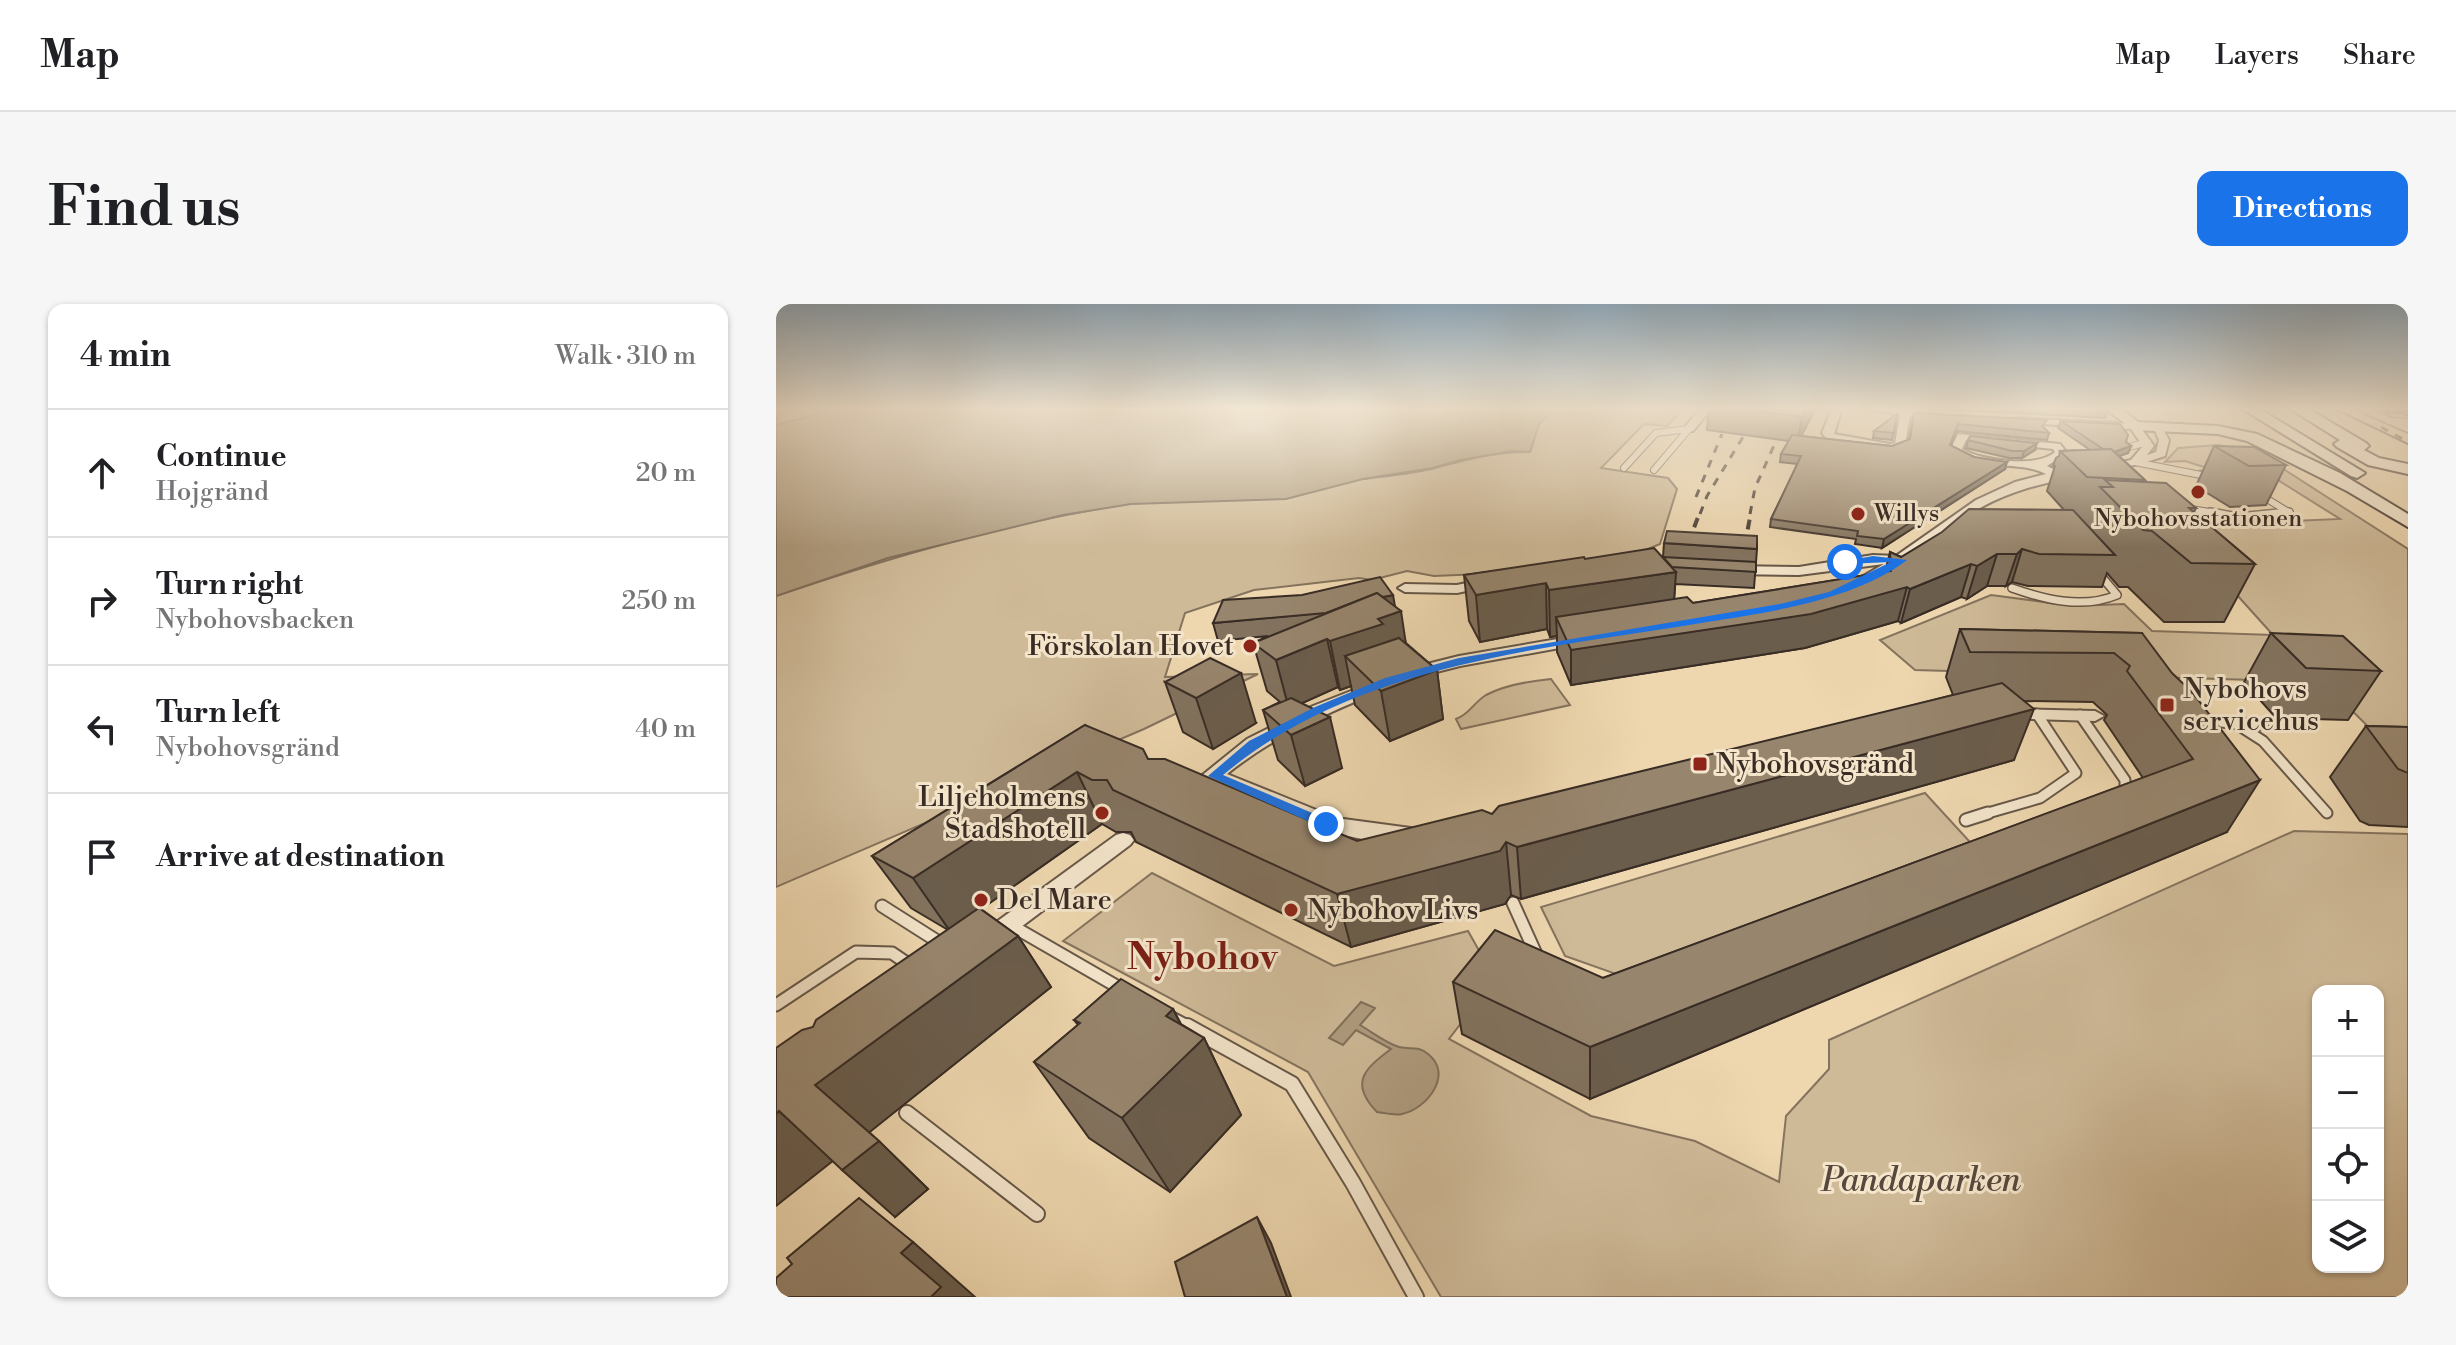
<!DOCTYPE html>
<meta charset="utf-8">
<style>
:root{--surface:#fff;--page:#f6f6f6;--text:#202124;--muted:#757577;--line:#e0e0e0;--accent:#1a73e8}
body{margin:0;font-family:"Libre Bodoni",serif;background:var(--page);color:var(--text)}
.controls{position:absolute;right:24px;bottom:24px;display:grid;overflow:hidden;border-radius:16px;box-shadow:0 2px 6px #0004}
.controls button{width:72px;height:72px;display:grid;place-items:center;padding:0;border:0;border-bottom:2px solid var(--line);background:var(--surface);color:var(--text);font:40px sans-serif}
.stop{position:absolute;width:24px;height:24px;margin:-18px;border:6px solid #1a73e8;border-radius:50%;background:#fff}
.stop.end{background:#1a73e8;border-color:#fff;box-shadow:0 2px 8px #0008}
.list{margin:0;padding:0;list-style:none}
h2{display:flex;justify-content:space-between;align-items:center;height:104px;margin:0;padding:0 32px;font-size:34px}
h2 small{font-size:26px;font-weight:400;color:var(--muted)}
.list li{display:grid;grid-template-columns:52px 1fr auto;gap:24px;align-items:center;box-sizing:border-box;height:128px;padding:0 32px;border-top:2px solid var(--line)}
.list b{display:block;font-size:30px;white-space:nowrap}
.list p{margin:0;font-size:26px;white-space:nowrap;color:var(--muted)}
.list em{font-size:26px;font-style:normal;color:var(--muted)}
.icon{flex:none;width:44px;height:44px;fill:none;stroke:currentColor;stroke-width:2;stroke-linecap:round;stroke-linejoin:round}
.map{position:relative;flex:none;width:1632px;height:993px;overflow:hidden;border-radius:16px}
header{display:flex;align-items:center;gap:48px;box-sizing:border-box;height:112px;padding:0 40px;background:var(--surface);border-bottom:2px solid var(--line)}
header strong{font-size:38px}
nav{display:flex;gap:44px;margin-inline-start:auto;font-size:28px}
.intro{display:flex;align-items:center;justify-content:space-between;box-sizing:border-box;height:192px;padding:0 48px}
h1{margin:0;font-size:56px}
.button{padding:20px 36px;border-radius:16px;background:var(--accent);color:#fff;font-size:28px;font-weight:700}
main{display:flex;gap:48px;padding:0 48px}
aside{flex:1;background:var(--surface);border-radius:16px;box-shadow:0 2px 6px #0004}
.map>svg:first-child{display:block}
.green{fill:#cfba98;stroke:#84735e;stroke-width:2;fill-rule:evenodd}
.water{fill:#b09d80;stroke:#80705c;stroke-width:2}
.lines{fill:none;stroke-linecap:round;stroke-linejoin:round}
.lane-far4-casing{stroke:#665748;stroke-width:8}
.lane-far3-casing{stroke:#665748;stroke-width:10}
.lane-far2-casing{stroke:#665748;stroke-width:13}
.lane-far1-casing{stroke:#665748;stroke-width:15}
.lane-casing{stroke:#665748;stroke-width:18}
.street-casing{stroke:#665748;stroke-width:4}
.secondary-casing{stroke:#382c25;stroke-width:4}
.lane-far4{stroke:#f4e5cb;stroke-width:6}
.lane-far3{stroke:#f4e5cb;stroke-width:7}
.lane-far2{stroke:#f4e5cb;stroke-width:9}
.lane-far1{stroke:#f4e5cb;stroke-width:11}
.lane{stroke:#f4e5cb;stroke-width:14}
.street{fill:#f4e5cb;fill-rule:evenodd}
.secondary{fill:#f4e5cb;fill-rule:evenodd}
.tram{stroke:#382c25;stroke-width:2}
.rail-far1{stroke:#382c25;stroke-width:3;stroke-dasharray:8 8;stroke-linecap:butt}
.rail{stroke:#382c25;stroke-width:4;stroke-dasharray:10 10;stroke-linecap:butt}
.wall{fill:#82725e;stroke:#382c25;stroke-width:2}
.shaded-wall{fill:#6a5d4c;stroke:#382c25;stroke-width:2}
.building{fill:#97856d;stroke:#382c25;stroke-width:2}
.route{fill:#1a73e8}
.poi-dot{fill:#8f2418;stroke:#f4e5cb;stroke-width:3}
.labels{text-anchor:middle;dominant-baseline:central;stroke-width:6;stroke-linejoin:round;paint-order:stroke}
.far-poi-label{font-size:24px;fill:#382c25;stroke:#f4e5cb;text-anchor:start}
.poi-label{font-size:28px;fill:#382c25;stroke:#f4e5cb;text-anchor:start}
.near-park-label{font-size:34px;font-style:italic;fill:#56483c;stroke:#f4e5cb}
.near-neighbourhood-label{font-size:36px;font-weight:bold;fill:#7a1f14;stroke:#f4e5cb}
</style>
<header>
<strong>Map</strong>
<nav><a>Map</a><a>Layers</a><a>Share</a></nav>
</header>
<div class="intro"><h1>Find us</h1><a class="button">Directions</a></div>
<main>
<aside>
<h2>4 min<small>Walk · 310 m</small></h2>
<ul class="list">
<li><svg class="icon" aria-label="ahead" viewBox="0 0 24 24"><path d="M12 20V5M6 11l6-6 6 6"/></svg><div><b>Continue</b><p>Hojgränd</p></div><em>20 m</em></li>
<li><svg class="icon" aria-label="right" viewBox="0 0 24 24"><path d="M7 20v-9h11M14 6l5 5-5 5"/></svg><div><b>Turn right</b><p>Nybohovsbacken</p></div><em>250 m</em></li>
<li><svg class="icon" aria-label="left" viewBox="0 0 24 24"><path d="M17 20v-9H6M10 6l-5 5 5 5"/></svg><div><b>Turn left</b><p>Nybohovsgränd</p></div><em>40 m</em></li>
<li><svg class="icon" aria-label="arrive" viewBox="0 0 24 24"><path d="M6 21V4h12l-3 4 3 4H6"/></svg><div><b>Arrive at destination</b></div></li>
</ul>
</aside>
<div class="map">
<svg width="1632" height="993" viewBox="0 0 1632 993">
<rect width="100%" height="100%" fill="#eed7af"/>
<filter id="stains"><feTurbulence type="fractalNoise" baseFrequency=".0025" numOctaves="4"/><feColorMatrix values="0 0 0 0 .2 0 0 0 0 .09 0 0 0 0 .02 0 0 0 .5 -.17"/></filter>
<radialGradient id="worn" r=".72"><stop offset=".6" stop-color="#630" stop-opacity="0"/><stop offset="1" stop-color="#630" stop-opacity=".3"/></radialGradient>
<!-- green -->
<g class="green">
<path d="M2,104H66L0,121Z"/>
<path d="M754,104H908L891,122L868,120L825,164L892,174L901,185L884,240L848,255L705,270L658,272L631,267L596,276L583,274L478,286L409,309L389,373L482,370L368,425L0,583V292C115,253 231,219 352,200C429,188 509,185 587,175C610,172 636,170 659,164C690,156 721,147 754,148L763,120L775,107Z"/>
<path d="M1442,141L1481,148L1632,245V462L1547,378L1139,366L1104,336L1215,291L1299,302L1348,300L1376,327L1497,331L1416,241V221L1564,215L1497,173L1430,169L1422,167L1434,165L1409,157L1389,158L1402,144Z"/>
<path d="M775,375L794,401L685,425L680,415C694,410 697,399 710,391C729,381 754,377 775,375Z"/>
<path d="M1149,489L1194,538L840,670L789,652L765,603Z"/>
<path d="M1518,527L1632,530V993H665L532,768L287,637L376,569L558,662L692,627L719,675L673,735L815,812L919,837L1003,878L1010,812L1053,765V736ZM1542,687H1602V963H1542Z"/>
</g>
<!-- water -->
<g class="water">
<path d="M66,104H754L776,107L763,120L754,148L736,147L684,156L657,164L587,175L510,195L355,200L287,211L112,254L0,292V121Z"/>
<path d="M585,698L599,704L584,721C596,728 610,739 623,743C634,746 642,741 652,750C678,770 651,805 626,810C619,812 609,809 601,808C572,778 590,764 615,745L580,726L567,741L553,734Z"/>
</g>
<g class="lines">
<defs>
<g id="lane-far4">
<path d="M1613,117L1632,118"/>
<path d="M1353,143L1372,138"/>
<path d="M1359,158L1435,173"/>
<path d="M848,164L880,129L913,125"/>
<path d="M878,166L913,125"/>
<path d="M1483,190L1514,209L1497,210"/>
<path d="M1408,204L1446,210"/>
</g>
<g id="lane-far3">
<path d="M1434,208L1462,213L1513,208"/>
<path d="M1236,284C1270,296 1307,305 1341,291L1320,266"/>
</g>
<g id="lane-far2">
<path d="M1304,411L1349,476V491"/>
<path d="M1459,419L1487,437L1551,509"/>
<path d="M1205,511L1264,494L1300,469L1261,410"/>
</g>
<g id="lane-far1">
<path d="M1190,516L1212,509"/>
<path d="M737,599L760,650"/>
<path d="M106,602L169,642"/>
<path d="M233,620L349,687"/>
<path d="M0,701L80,648L116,649L138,664"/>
<path d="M394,713L415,724"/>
</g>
<g id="lane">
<path d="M411,722L516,780L577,879L640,993"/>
<path d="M131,809L261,910"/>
</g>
<g id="street">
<path d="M925,104H936L917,127H909V123Z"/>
<path d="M1056,104H1066L1058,130L1114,140L1119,139L1124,111L1087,104H1122L1170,112L1165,115L1134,112L1129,142L1114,146L1051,135L1046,129Z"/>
<path d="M1577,104H1591L1632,121V128Z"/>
<path d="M1241,114L1362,120L1378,142L1371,151L1380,148L1383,136L1377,122H1385L1393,136L1389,152C1320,176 1254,170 1191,212C1168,229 1100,289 1074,284L1072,281L1108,260L1023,271L952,270L945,266L952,262L1023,263L1097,251L1120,252L1200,196L1239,178L1270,170C1240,155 1201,169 1174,146L1182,130L1284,140L1291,149L1271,162L1283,168L1345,158L1355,156L1367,142L1355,125L1245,119L1240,116ZM1190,136L1277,145L1279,148C1261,164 1206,157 1186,145Z"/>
<path d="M714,274L721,278L719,281L681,289L629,288L622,284L629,280L681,281Z"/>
<path d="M805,331L813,336L811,339L684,362L633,375L625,370L627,366L683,352Z"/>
<path d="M603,376L609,377L612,381L609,385C552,409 499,431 451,470L560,514L642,525L645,530L642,535C587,551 489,503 439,480L420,495H406L403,490L471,435L537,402Z"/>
<path d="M1229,405L1319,407L1328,412L1319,417L1223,414L1220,410L1223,406Z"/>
<path d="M1412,410L1483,416L1492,421L1483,426L1406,419L1403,415Z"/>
<path d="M347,529L354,531L358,536L354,541L217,644L209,647L201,644L197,638L201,632L340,531Z"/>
</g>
<g id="secondary">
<path d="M1328,104H1344L1362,118L1442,122L1481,130L1564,169L1632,210V223L1571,187L1471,137L1442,130L1358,126Z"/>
<path d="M1465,104H1482L1589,169L1581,174L1575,172Z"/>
<path d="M1513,104H1531L1590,139L1593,142L1588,146L1603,154L1632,160V170L1592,161L1561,143L1558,140L1564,136Z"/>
</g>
</defs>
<!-- lane-far4 casing -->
<use href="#lane-far4" class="lane-far4-casing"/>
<!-- lane-far3 casing -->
<use href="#lane-far3" class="lane-far3-casing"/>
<!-- lane-far2 casing -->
<use href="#lane-far2" class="lane-far2-casing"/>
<!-- lane-far1 casing -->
<use href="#lane-far1" class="lane-far1-casing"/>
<!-- lane casing -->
<use href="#lane" class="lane-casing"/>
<!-- street casing -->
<use href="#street" class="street-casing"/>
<!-- secondary casing -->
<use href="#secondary" class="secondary-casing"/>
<!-- lane-far4 -->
<use href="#lane-far4" class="lane-far4"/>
<!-- lane-far3 -->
<use href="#lane-far3" class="lane-far3"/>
<!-- lane-far2 -->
<use href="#lane-far2" class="lane-far2"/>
<!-- lane-far1 -->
<use href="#lane-far1" class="lane-far1"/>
<!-- lane -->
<use href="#lane" class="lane"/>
<!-- street -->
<use href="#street" class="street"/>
<!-- secondary -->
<use href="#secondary" class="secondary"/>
<!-- tram -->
<path class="tram" d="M1557,104L1632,140"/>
<!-- rail-far1 -->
<g class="rail-far1">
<path d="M1605,123L1632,138"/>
<path d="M920,193L946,130"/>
<path d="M924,210L931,192L967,133"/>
<path d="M974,210L979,184L1000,137"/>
</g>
<!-- rail -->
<g class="rail">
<path d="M911,242L924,208"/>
<path d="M968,245L975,208"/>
</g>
</g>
<!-- wall -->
<g class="wall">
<path d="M933,104H1040L1025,132L1116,142L1133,136L1138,109L1268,124L1273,129L1271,136L1181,127L1175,142L1198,153L1229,165L1106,244L1079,240L1080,235L994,223L995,215L1022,160L1004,158L1005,150L1013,137L931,126Z"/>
<path d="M1146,104H1333L1329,114Z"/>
<path d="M1602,104H1632V112L1626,109H1612Z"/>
<path d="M1121,110L1116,136L1097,134L1098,127Z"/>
<path d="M1285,117L1350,138L1355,142L1352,149L1343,152L1369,176L1368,178L1420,204L1418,208L1479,260L1448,318H1388L1352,283H1343L1331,269L1326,283L1252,282L1236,278L1230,282H1211L1191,295L1185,293L1125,319L1122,317L1029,344L795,381L781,348V332L774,333L771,325L704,338L693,317L688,271L809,255L887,253L888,239L981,245L978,284L899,280L898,295L917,299L1109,268L1114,248L1125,253L1288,206L1271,187L1279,162H1277L1280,154L1283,152L1284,147L1314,146L1282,124Z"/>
<path d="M1192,136L1259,146L1246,154H1233L1190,144Z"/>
<path d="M1438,142L1510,161L1490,201L1454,203L1420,182Z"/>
<path d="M619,302L630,339L661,366L667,415L614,437L579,401L575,382L564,386L562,383L526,399L566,464L529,482L502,456L487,406L504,398L491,387L477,339L492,332L442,337L437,319Z"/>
<path d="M1184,325L1366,329L1451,528L814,795L686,730L677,678L827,674L1367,474L1328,416L1331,411L1317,398L1248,397L1238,456L745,595L735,591L729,600L575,643L360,538L355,528H340L326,520L205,605L242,632L275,683L93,828L152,885L119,913L37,723L172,626L135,604L96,552L309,421L372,455L581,537L716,510L1177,391L1170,373Z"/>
<path d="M1495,329L1605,367L1572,416L1500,414L1468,378Z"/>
<path d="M389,378L480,419L437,445L407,428Z"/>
<path d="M1590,422L1632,423V523L1593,521L1584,517L1554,473Z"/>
<path d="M397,705L405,720L428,734L465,811L394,888L313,834L258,758L302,721L298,716Z"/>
</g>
<!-- shaded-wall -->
<g class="shaded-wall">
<path d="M1030,104H1040L1022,138L1026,113Z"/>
<path d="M1261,139L1259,146L1246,154L1248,147Z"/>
<path d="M1355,142L1352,149L1330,157L1333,150Z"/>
<path d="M1231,158L1229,165L1106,244L1108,235Z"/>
<path d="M1246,245L1236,278L1230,282L1241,250Z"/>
<path d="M1221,250L1211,282L1191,295L1201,262Z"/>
<path d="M1195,260L1185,293L1125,319L1134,285Z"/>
<path d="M900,268L897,313H780L781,332L774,333L773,286Z"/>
<path d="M770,279L771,325L704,338L700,291Z"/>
<path d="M1131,283L1122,317L1029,344L795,381V346Z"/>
<path d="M617,291L620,308L582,299Z"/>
<path d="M625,307L632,354L569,352L575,382L564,386L554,337L602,315Z"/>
<path d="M551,335L562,383L513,405L500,356Z"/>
<path d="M661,366L667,415L614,437L605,387Z"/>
<path d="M465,369L480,419L437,445L420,394Z"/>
<path d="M1258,405L1238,456L745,595L741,543Z"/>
<path d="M554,413L566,464L529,482L515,431Z"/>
<path d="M301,468L326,520L174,627L137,574Z"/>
<path d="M1484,476L1451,528L814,795V743Z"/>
<path d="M730,538L735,591L729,600L575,643L561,590Z"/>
<path d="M242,632L275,683L90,831L39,781Z"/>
<path d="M397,705L417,745L428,734L465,811L394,888L346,814L390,712Z"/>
<path d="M3,807L58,856L0,902V810Z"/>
<path d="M103,837L152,885L119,913L66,866Z"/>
<path d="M481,913L495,939L515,993H511Z"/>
<path d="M137,938L199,993H155L125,949Z"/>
</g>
<!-- building -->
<g class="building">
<path d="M959,104H1030L1026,113Z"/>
<path d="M1138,109L1271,116L1266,122L1273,129L1182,120L1174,141L1198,153L1231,158L1108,235L1081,232L1082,227L995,215L1025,152L1005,150L1016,131L1116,142L1134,135Z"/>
<path d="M1121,110L1118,129L1098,127Z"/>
<path d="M1285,117L1344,120L1352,131L1350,138L1355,142L1338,148L1335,145H1327Z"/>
<path d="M1194,132L1261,139L1248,147H1236L1192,136Z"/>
<path d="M1438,142L1478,143L1510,161L1473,162Z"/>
<path d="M1335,145L1369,176L1311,173L1284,147Z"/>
<path d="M1329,176L1390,179L1420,204H1413L1479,260L1415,259L1376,227L1367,226L1324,183H1337Z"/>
<path d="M1193,205L1297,206L1339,251L1263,250L1246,245L1241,250H1221L1201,262L1195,260L1134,285L1131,283L1035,310L795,346L780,313L911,293L917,299L1115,267L1114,248L1125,253L1166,228Z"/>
<path d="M891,227L981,232V245L888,239Z"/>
<path d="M878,244L900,268L773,286L770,279L700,291L688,271L808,253L809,255Z"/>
<path d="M887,253L980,258V268L896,263Z"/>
<path d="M604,273L617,291L607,293L601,289L550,309L437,319L447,296L526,291Z"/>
<path d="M601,289L625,307L602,315L607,320L554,337L551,335L500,356L477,339Z"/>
<path d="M1184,325L1366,329L1396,369L1416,388L1484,476L814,743L677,678L719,626L827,674L1417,455L1351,367L1354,362L1338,349L1194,348Z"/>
<path d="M1495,329L1567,332L1605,367L1530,364Z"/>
<path d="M623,334L661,366L605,387L569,352Z"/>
<path d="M434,354L465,369L420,394L389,378Z"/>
<path d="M1226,379L1258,405L741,543L730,538L724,547L561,590L337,486L331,476H316L301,468L137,574L96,552L309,421L367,445L372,455H389L581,537L706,506L716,510L723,502Z"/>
<path d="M515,394L554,413L515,431L487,406Z"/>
<path d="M1590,422L1632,423V469L1622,465Z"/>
<path d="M203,604L242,632L39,781L103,837L66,866L3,807L0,810V744L26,726L37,723L40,716Z"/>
<path d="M345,675L397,705L390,712L428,734L346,814L258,758L304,719L298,716Z"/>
<path d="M83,894L137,938L125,949L165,983L155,993H0V974L16,960L11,954Z"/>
<path d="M481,913L511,993H409L399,958Z"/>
</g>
<!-- sky -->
<linearGradient id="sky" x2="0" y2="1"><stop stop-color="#91abbe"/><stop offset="0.43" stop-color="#f7eddb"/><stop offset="1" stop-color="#f7eddb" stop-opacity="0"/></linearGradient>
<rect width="1632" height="243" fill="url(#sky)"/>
<!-- route -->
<path class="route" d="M1097,252L1131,256C1079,296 994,308 931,318C764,346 581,359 447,471L555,517V523H545L432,472L473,437L539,403L609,374L683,354L1004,300L1053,288L1115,258L1069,260L1064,258Z"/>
<!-- markers -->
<g class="poi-dot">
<circle cx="1422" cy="188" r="8"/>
<circle cx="1082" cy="210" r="8"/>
<circle cx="474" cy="342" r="8"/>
<rect x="1383" y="393" width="16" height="16" rx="4"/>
<rect x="916" y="452" width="16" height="16" rx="4"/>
<circle cx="326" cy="509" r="8"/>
<circle cx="205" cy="596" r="8"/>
<circle cx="515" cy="606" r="8"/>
</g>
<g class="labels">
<!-- far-poi labels -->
<g class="far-poi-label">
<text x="1098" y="210">Willys</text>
<text x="1422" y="215" text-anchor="middle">Nybohovsstationen</text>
</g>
<!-- poi labels -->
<g class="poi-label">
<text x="458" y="342" text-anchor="end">Förskolan Hovet</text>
<text x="1407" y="385">Nybohovs<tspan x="1407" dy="32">servicehus</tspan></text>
<text x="940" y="460">Nybohovsgränd</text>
<text x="310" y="493" text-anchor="end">Liljeholmens<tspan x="310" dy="32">Stadshotell</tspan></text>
<text x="221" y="596">Del Mare</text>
<text x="531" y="606">Nybohov Livs</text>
</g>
<!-- near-park labels -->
<g class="near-park-label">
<text x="1145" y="877">Pandaparken</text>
</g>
<!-- near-neighbourhood labels -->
<g class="near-neighbourhood-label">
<text x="426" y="654">Nybohov</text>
</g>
</g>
<rect width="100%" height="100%" filter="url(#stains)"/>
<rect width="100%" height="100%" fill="url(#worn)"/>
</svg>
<div class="controls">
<button>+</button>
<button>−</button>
<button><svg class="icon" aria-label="locate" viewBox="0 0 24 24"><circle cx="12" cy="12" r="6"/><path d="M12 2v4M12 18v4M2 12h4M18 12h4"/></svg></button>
<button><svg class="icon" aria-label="layers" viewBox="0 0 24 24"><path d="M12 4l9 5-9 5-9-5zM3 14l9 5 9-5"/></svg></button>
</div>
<div class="stop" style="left:1069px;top:258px"></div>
<div class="stop end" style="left:550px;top:520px"></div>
</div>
</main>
